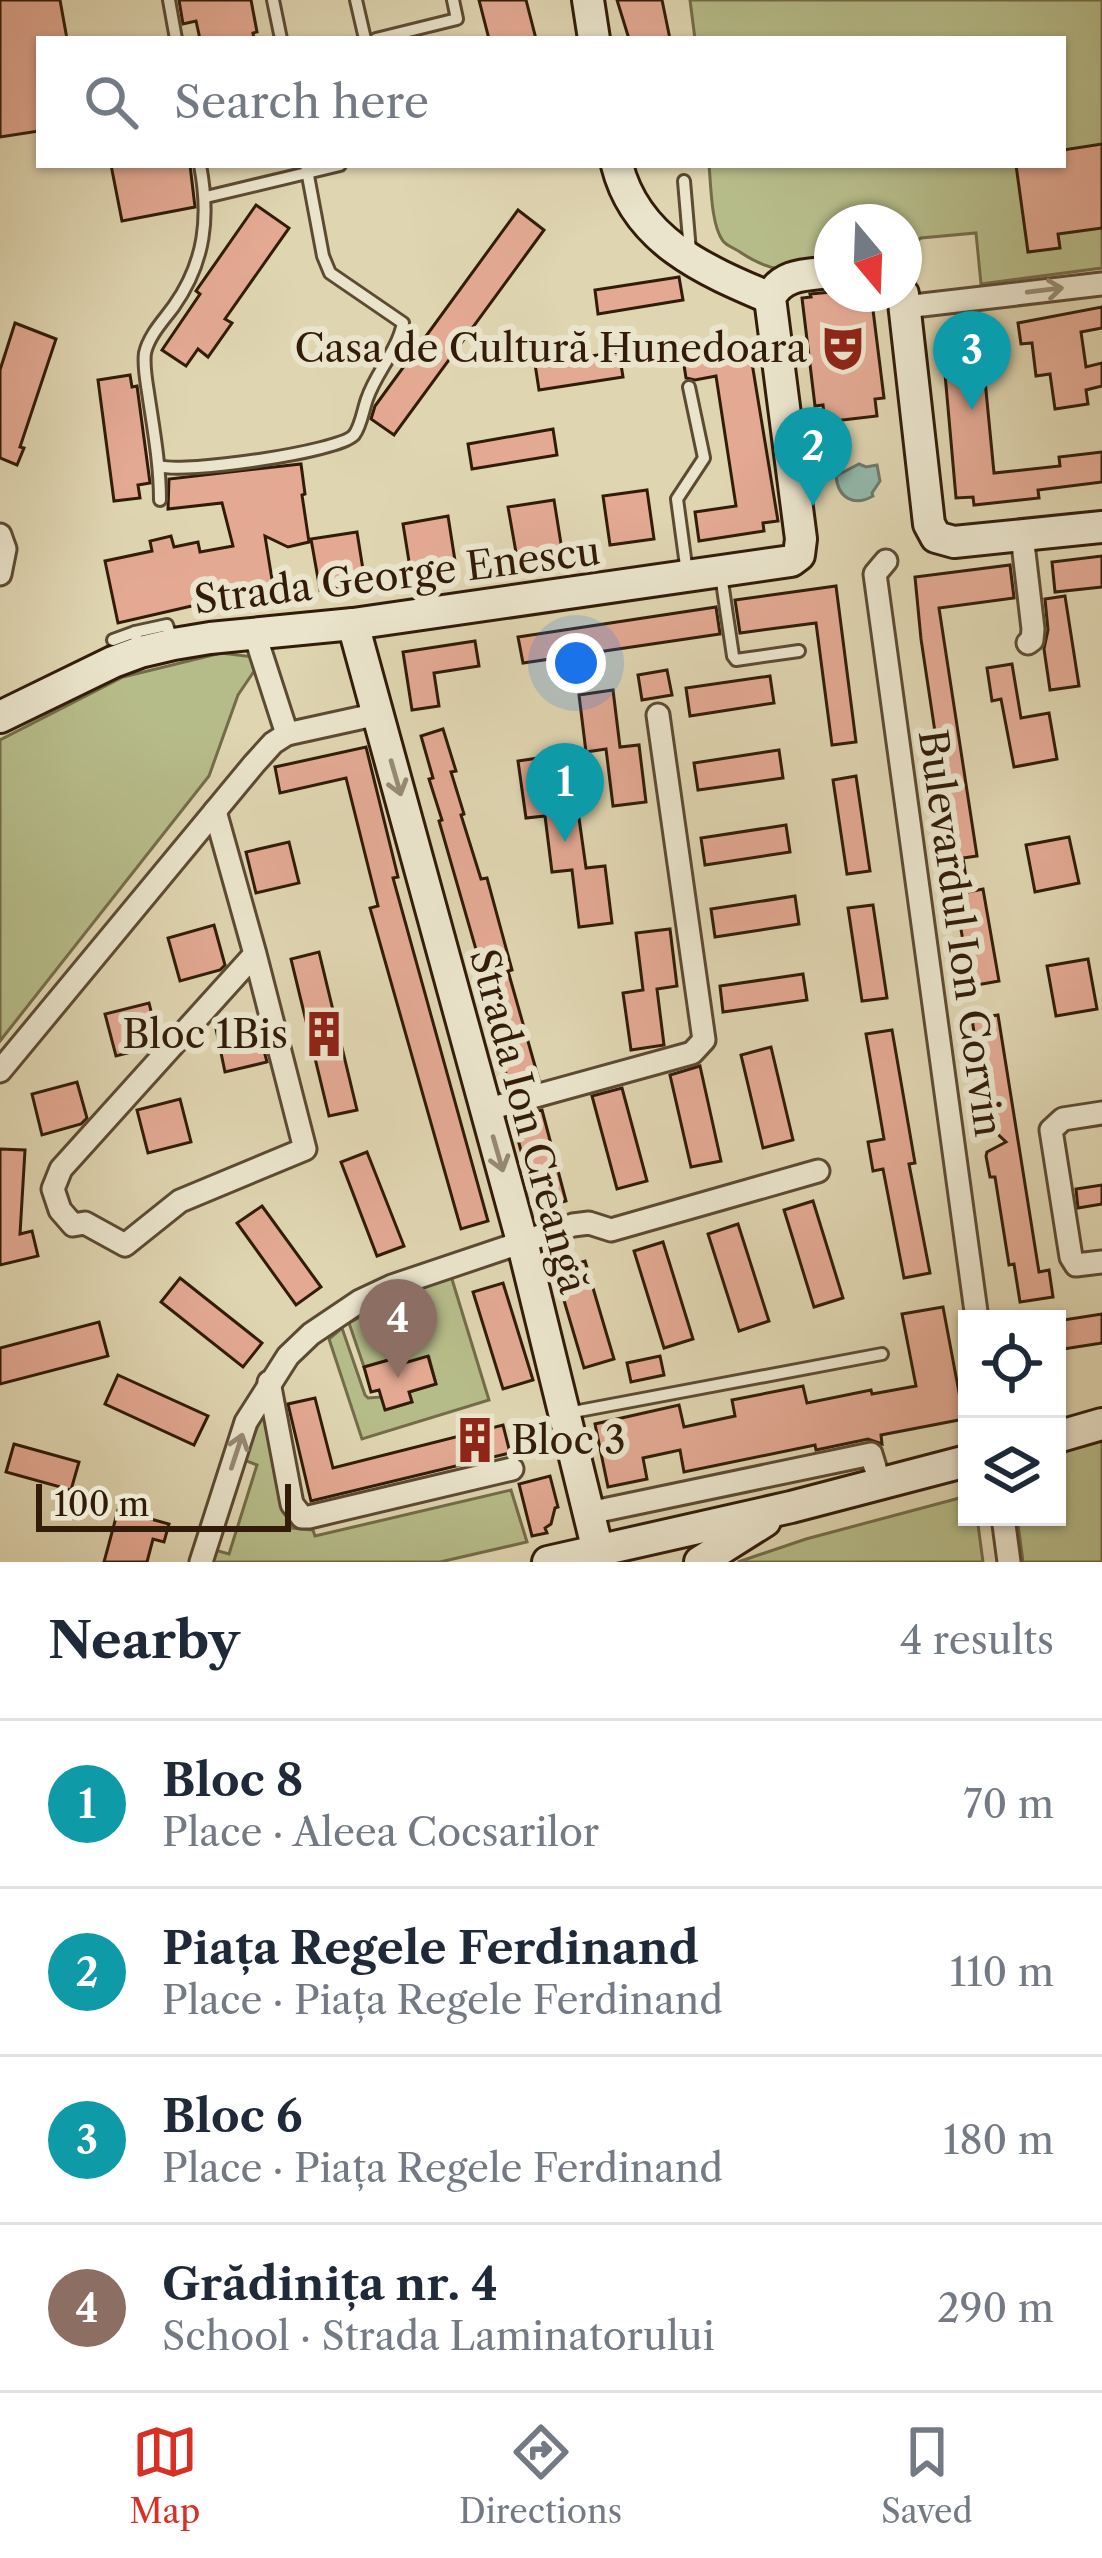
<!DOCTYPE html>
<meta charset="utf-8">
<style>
:root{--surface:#fff;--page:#f2f2f3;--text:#1f2937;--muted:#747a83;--line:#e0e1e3;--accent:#d93025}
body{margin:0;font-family:"Libre Caslon Text",serif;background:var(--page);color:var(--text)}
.controls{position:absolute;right:36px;bottom:36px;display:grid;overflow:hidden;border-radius:0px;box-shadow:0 3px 9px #0004}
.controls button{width:108px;height:108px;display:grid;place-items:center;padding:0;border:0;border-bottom:3px solid var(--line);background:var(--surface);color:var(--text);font:60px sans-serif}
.compass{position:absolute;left:814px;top:204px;width:108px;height:108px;border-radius:50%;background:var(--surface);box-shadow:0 3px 9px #0004;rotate:161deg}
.scale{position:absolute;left:36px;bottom:30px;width:255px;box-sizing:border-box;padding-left:12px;border:6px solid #321c09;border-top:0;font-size:33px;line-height:42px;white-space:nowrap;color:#321c09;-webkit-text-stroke:9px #eae4cc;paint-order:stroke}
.you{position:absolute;left:576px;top:663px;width:42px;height:42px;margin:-30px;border:9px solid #fff;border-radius:50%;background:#1a73e8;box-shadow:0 0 0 18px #1a73e833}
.badge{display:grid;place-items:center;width:78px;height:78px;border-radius:50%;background:var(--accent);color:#fff;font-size:39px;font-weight:700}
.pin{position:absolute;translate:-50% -99px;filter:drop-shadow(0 3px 6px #0008)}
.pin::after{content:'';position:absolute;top:63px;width:42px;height:36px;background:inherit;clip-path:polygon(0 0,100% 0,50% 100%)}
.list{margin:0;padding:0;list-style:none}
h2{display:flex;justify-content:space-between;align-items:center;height:156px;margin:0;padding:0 48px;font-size:51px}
h2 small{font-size:39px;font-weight:400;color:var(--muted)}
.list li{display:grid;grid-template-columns:78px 1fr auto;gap:36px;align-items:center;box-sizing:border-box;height:168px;padding:0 48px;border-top:3px solid var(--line)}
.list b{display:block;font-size:45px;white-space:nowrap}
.list p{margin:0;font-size:39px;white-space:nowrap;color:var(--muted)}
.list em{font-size:39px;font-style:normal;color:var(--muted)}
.icon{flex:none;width:66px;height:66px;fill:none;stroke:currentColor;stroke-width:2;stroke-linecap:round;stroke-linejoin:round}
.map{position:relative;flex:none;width:1102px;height:1562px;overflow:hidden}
.search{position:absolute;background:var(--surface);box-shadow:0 3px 9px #0004;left:36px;right:36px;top:36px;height:132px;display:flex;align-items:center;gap:30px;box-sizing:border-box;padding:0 42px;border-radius:0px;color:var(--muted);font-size:45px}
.sheet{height:828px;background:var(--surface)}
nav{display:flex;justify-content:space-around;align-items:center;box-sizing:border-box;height:168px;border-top:3px solid var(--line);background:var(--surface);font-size:33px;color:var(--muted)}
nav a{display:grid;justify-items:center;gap:6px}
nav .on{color:var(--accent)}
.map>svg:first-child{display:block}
.green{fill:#b6bc89;stroke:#746c49;stroke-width:3}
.water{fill:#93b9ac;stroke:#6c7a6b;stroke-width:3}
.building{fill:#e3a993;stroke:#321c09;stroke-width:3}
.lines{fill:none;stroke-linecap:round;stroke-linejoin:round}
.lane-casing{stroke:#5d4a33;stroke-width:16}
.street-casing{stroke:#5d4a33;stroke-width:27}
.secondary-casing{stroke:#321c09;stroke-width:36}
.lane{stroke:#eae4cc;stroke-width:10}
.street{stroke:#eae4cc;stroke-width:21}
.secondary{stroke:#eae4cc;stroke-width:30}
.oneway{stroke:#978a74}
.labels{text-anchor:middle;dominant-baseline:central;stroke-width:12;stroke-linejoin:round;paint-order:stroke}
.poi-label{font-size:39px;fill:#321c09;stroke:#eae4cc;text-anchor:end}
.street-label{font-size:39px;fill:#321c09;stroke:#eae4cc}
</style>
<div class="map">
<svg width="1102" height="1562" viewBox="0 0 1102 1562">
<rect width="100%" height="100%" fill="#dfd5b1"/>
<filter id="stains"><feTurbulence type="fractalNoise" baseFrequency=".00167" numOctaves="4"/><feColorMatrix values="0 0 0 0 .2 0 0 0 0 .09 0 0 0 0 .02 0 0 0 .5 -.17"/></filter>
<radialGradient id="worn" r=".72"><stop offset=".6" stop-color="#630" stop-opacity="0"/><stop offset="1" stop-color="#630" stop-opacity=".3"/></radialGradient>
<!-- green -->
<g class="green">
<path d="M690,0H1102V268L981,284L976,233L921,238L904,250V222H832V268C793,271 774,275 740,252C734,248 727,246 723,241C711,225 711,185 709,165H1063V39H695Z"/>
<path d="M221,653L263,658L238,695L209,776L0,1041V740L123,677Z"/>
<path d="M451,1276L489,1400L362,1439L329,1339L342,1328L365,1395L368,1398L381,1397L386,1410L412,1402L409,1392L436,1384L429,1357L401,1364L398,1357L364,1367L349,1323L409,1291Z"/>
<path d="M265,1414L268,1416L288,1521L292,1528L313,1530L315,1536L511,1490L527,1542L440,1562H211L215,1550L229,1554L257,1465L244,1460L262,1415Z"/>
<path d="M1102,1434V1562H1023L1017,1517H1057V1446Z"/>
<path d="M967,1496V1517H977L983,1562H738L806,1539Z"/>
</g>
<!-- water -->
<path class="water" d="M859,464L866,467L877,465L880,481L872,493L873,496C854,507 838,498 836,476Z"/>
<!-- building -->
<g class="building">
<path d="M0,0H60L67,39H39V131L0,137Z"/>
<path d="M179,0H251L257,32L253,33L254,39H200L196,21L183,24Z"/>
<path d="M479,0H526L536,39H489Z"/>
<path d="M617,0H662L670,39H629Z"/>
<path d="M1102,144V228L1058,234L1060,248L1028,252L1016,165H1063V150Z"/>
<path d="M111,165H190L195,207L122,221Z"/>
<path d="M256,205L289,228L225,319L232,323L208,357L198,349L186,366L162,350L200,294L196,291Z"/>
<path d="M518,210L544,230L394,435L371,419L375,406Z"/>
<path d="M679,277L683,300L598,314L595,290Z"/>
<path d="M832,292V294H871L884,398L875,399L877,416L825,422L823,405L815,406L802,298L811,297L810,294Z"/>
<path d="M1102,307V328L1081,332L1086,367L1102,363V386L1086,390L1088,404L1055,409L1050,374L1036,376L1032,343L1021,344L1018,323Z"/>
<path d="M15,323L56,339L20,447L24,448L17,465L0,458V370Z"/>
<path d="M980,329L994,473L1060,466L1059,457L1102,452V482L1038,490L1039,498L974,505L973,497L956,498L942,340L949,339L948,332Z"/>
<path d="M741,342L743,358L751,357L778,521L763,523L764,531L699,541L695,512L736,506L716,376L695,380L686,378L682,352Z"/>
<path d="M619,352L623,377L539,390L535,364Z"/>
<path d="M130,375L132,387L137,386L150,483L138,485L140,498L114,501L98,380Z"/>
<path d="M553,429L557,455L472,469L468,444Z"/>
<path d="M301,464L305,494L302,495L309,542L288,547L265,536L274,592L209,602L118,623L105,561L152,551L150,541L171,536L174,547L198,542L200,552L233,546L222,503L168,509L169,479Z"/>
<path d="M647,490L654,539L610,545L603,496Z"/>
<path d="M554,500L562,550L517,558L508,507Z"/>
<path d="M448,516L456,567L411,574L403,524Z"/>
<path d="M357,532L365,582L320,590L311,539Z"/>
<path d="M1102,556V587L1055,592L1052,562Z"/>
<path d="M1010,565L1014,598L939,608L977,856L963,858L968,892L983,889L999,981L971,986L951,873L944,874L940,851L949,849L935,766L940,765L921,639L915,577Z"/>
<path d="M836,586L856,742L832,745L816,623L740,633L735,600Z"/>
<path d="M1065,596L1079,686L1050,690L1044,649L1048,630L1045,599Z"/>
<path d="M716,607L720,634L523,663L518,637Z"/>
<path d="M475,641L479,666L434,673L439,706L412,710L403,652Z"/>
<path d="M1012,664L1021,718L1049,713L1057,759L1014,767L1001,699L992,701L987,668Z"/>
<path d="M667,670L672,695L642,700L638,675Z"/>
<path d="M770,676L774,703L690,716L686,688Z"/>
<path d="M613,690L620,747L639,745L646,802L613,806L606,749L586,752L579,695Z"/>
<path d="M443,729L456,771L451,772L464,814L461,815L481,879L487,878L512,970L508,971L539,1080L510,1088L485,999L490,998L439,821L442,820L429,779L433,778L421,736Z"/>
<path d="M366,747L398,877L393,878L488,1221L461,1229L370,908L378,906L346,778L280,793L275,767Z"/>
<path d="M779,750L783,778L698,790L694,763Z"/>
<path d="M552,756L559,813L578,811L586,868L605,866L612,923L579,927L572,870L552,872L545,816L526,818L518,761Z"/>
<path d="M856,776L870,871L847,874L833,780Z"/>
<path d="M786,825L790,852L705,865L701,838Z"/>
<path d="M1069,837L1079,883L1035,892L1026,845Z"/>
<path d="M289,842L299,883L256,893L246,852Z"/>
<path d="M795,896L799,924L715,937L711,909Z"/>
<path d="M873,905L887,998L862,1001L848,908Z"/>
<path d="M214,925L225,965L220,970L180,981L168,938Z"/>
<path d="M670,929L677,986L657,989L664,1045L631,1050L623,993L643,990L636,933Z"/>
<path d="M319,952L357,1110L329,1116L291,959Z"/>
<path d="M1088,959L1097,1009L1056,1016L1047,966Z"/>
<path d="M803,974L807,1000L723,1012L720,986Z"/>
<path d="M149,1003L158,1039L151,1047L116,1056L105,1014Z"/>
<path d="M998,1015L1039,1272L1049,1270L1053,1297L1020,1302L1014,1264L1009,1265L995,1177H990L986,1156L987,1152L1006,1142L988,1125L972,1019Z"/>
<path d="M256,1020L267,1062L225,1072L216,1029Z"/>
<path d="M892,1030L915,1163L909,1164L930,1273L904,1278L883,1169L873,1171L868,1142L884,1139L866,1034Z"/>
<path d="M771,1047L793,1140L763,1148L741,1055Z"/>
<path d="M700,1066L721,1161L691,1167L670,1075Z"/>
<path d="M77,1082L87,1118L81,1124L42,1135L32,1094Z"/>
<path d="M622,1088L647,1181L617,1189L592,1096Z"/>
<path d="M180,1099L191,1142L148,1153L137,1110Z"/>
<path d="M542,1110L566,1201L537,1209L512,1118Z"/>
<path d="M0,1149L25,1150L20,1234L32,1231L38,1256L0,1265Z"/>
<path d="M367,1152L404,1246L377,1256L341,1162Z"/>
<path d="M1102,1185V1204L1078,1208L1076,1189Z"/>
<path d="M813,1201L843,1298L814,1307L784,1210Z"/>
<path d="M262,1206L321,1287L296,1305L237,1223Z"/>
<path d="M738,1224L769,1321L739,1331L708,1234Z"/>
<path d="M663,1242L693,1339L664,1348L634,1251Z"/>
<path d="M585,1261L614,1359L584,1368L555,1270Z"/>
<path d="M180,1278L262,1343L243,1367L161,1302Z"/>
<path d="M503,1283L533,1380L503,1389L473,1292Z"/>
<path d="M943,1307L964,1419L881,1435L882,1444L868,1439L816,1450L815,1445L684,1472L680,1450L643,1458L647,1479L608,1487L595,1424L679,1405L684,1427L735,1416L732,1400L803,1386L807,1403L871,1390L872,1394L916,1386L902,1314Z"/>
<path d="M1102,1314V1343L1057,1350V1321Z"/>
<path d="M99,1322L108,1356L0,1384V1348Z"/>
<path d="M428,1356L436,1384L409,1392L412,1402L385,1410L379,1390L371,1392L364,1367L399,1357L401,1364Z"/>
<path d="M660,1356L664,1375L631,1382L627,1363Z"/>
<path d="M118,1375L208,1416L194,1445L105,1404Z"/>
<path d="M315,1398L333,1468L503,1425L510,1453L311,1501L288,1404Z"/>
<path d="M14,1444L79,1462L71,1490L6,1472Z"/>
<path d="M550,1476L558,1507L555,1508L551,1524L545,1528L547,1533L532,1536L519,1484Z"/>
<path d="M118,1510L169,1524L164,1542L153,1539L147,1562H104Z"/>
</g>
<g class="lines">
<defs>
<g id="lane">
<path d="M169,0L176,39"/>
<path d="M273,0L281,39"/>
<path d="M356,0L365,39"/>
<path d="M376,39L457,19L453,0"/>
<path d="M684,181L690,251"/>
<path d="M206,197L340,165"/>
<path d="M160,466C182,474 339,452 354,435C361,426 363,410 367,399C376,372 397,352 403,323L330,273L323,256L306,165"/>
<path d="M160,500C160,466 154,432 149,399C147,384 143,367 145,353C149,335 164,320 174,306C205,262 210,217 200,165"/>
<path d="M687,573L677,499L704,458L689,387"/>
<path d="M721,575L733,656L736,660L799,651"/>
<path d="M135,632L167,625L173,642"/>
<path d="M113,640L135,632L136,637"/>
<path d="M568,1413L882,1354"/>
</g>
<g id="street">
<path d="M905,307L1102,284"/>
<path d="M0,535L5,549L0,574"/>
<path d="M1022,535L1033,629L1032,640L1028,643"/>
<path d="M886,561L875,574L977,1319"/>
<path d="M287,734L378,714"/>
<path d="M215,811L255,954L61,1169L53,1189L60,1210L73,1225L85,1223L125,1245L180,1201L305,1149L255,954"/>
<path d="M0,1071L254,764L273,743L287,734L255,635"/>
<path d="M485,1110L692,1053L704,1040L658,715"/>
<path d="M1102,1113L1063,1119L1051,1130L1071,1257L1076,1265L1102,1262"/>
<path d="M269,1382L292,1504L302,1517H309L512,1469"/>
<path d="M589,1513L871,1454L875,1467"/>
<path d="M1003,1517L1009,1562"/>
<path d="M201,1562L246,1422L288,1356L311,1334L360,1301L392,1286L573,1225L589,1223L611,1230L818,1171"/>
</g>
<g id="secondary">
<path d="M588,0L594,39"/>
<path d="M617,165C636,241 704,270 770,298"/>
<path d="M903,294L929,524L936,537L954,542L1102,527"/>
<path d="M353,624L522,1241L598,1551"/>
<path d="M0,717L113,662L140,652L174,644L210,638L353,624L791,561L799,555L801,539L770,298C781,273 808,275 832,272"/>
<path d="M1057,1437L1102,1424"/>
<path d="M548,1562L791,1507L967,1461"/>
<path d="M700,1562L765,1521"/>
</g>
</defs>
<!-- lane casing -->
<use href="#lane" class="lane-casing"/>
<!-- street casing -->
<use href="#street" class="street-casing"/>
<!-- secondary casing -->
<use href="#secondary" class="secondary-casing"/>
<!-- lane -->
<use href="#lane" class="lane"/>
<!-- street -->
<use href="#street" class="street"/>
<!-- secondary -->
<use href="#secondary" class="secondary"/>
</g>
<!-- one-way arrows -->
<defs><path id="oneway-shaft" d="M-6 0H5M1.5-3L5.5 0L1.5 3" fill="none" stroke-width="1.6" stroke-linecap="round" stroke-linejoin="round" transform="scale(3)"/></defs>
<g class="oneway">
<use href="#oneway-shaft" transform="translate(1045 290) rotate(-7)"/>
<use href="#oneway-shaft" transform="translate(396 778) rotate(74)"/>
<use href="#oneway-shaft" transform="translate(498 1154) rotate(74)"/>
<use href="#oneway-shaft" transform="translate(237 1451) rotate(-72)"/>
</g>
<!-- icons -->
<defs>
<symbol id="theatre-bare" viewBox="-9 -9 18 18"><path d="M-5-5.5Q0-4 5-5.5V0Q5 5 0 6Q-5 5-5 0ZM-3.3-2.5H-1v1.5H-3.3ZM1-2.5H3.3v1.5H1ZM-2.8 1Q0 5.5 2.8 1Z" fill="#8f2418" stroke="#eae4cc" stroke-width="2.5" paint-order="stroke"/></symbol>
<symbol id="building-bare" viewBox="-9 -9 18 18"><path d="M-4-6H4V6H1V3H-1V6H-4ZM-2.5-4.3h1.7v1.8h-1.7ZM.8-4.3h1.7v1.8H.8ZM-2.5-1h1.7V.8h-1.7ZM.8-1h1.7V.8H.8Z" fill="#8f2418" stroke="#eae4cc" stroke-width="2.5" paint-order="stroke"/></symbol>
</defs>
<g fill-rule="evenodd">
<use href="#theatre-bare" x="810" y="315" width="66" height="66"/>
<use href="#building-bare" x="291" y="1001" width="66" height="66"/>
<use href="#building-bare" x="442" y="1407" width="66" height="66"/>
</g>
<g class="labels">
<!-- poi labels -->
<g class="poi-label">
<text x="807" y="348">Casa de Cultură Hunedoara</text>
<text x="288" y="1034">Bloc 1Bis</text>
<text x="511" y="1440" text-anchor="start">Bloc 3</text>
</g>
<!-- street labels -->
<g class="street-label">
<text transform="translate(397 575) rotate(-7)">Strada George Enescu</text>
<text transform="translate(961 933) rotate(82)">Bulevardul Ion Corvin</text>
<text transform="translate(529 1121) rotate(75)">Strada Ion Creangă</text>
</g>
</g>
<rect width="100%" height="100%" filter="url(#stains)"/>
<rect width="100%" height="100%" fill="url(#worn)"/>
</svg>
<div class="controls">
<button><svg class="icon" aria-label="locate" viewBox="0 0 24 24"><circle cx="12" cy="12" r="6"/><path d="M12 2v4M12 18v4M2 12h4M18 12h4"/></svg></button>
<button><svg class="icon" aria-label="layers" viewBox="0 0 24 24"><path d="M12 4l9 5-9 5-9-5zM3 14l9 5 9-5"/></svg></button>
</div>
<svg class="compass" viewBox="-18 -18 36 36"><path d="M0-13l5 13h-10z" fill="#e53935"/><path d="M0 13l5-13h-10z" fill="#747a83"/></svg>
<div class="scale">100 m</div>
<div class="you"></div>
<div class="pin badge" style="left:565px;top:842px;background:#0f9aa8">1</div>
<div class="pin badge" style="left:813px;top:506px;background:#0f9aa8">2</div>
<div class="pin badge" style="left:972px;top:410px;background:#0f9aa8">3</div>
<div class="pin badge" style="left:398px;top:1378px;background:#8d6e63">4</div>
<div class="search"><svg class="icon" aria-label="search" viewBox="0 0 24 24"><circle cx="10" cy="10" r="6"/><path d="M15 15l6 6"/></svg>Search here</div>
</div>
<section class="sheet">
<h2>Nearby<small>4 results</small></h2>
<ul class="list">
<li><span class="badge" style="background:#0f9aa8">1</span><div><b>Bloc 8</b><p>Place · Aleea Cocsarilor</p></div><em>70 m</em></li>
<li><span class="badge" style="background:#0f9aa8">2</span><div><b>Piața Regele Ferdinand</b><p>Place · Piața Regele Ferdinand</p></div><em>110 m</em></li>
<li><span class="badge" style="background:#0f9aa8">3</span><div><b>Bloc 6</b><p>Place · Piața Regele Ferdinand</p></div><em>180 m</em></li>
<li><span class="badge" style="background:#8d6e63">4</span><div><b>Grădinița nr. 4</b><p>School · Strada Laminatorului</p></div><em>290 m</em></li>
</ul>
</section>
<nav>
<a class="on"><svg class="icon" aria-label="map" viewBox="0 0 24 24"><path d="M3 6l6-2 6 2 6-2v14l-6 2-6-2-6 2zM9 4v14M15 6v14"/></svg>Map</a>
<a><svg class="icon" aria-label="directions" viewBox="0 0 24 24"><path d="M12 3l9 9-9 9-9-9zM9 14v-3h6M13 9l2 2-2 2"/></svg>Directions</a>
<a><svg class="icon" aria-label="saved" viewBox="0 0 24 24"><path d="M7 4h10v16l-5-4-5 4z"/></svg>Saved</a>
</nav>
